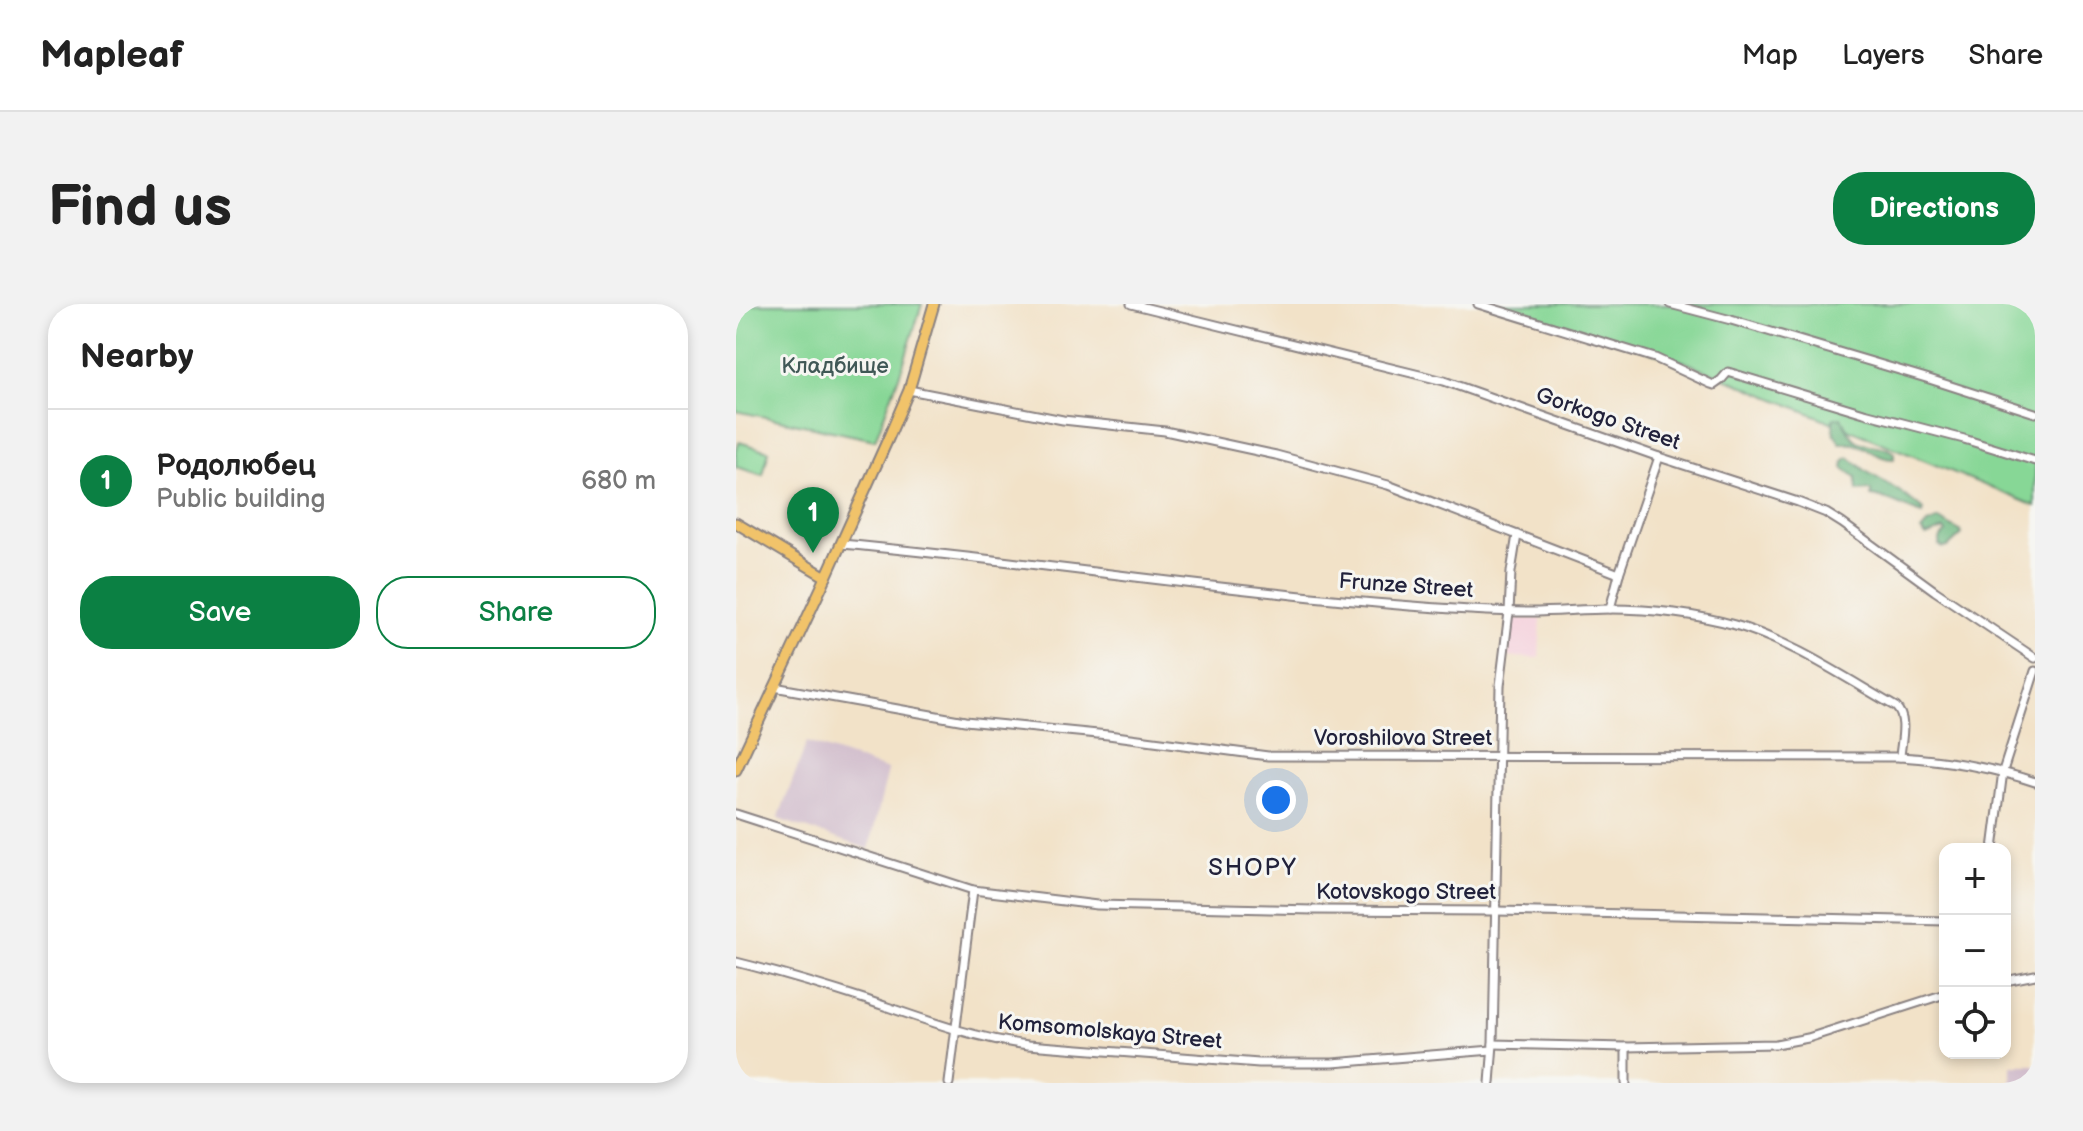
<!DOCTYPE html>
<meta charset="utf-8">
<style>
:root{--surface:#fff;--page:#f2f2f2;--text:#222;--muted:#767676;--line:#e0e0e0;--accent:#0b8043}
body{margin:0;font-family:"Balsamiq Sans",sans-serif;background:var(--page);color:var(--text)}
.controls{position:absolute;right:24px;bottom:24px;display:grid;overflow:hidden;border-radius:16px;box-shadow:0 4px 12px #0003}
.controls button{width:72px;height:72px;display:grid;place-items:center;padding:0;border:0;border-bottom:2px solid var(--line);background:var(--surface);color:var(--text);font:40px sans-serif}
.you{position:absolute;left:540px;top:496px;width:28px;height:28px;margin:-20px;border:6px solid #fff;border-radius:50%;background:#1a73e8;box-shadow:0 0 0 12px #1a73e833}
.badge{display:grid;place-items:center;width:52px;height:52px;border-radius:50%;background:var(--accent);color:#fff;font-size:26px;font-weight:700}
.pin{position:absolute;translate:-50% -66px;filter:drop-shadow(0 2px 4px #0008)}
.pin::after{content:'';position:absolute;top:42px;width:28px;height:24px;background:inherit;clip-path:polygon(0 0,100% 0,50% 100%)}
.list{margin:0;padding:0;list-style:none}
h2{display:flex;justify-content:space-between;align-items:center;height:104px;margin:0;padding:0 32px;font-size:34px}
h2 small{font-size:26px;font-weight:400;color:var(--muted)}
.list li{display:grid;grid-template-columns:52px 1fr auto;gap:24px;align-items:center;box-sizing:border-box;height:144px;padding:0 32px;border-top:2px solid var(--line)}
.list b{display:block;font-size:30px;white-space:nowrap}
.list p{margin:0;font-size:26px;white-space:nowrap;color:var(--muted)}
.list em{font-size:26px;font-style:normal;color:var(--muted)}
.actions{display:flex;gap:16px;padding:24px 32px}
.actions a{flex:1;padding:18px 0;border:2px solid var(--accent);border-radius:32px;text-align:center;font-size:28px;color:var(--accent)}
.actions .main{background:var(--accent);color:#fff}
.icon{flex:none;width:44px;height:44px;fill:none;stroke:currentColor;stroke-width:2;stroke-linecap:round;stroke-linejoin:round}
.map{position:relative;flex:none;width:1299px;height:779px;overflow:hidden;border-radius:32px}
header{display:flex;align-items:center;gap:48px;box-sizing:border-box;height:112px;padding:0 40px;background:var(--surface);border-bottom:2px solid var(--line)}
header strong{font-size:38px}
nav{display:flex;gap:44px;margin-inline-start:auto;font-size:28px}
.intro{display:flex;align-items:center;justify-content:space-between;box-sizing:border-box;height:192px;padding:0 48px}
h1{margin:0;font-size:56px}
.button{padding:20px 36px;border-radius:32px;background:var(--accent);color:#fff;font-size:28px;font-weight:700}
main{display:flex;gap:48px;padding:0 48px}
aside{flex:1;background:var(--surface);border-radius:32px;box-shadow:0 4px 12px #0003}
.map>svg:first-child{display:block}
.built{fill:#f5cfdb}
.industrial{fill:#d1bdcc}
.green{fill:#87d796;stroke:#547c68;stroke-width:2}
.forest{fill:#6db87f;stroke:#486d5d;stroke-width:2}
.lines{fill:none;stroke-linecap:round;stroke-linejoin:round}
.minor-casing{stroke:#8a8282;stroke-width:11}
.major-casing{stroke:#8a8282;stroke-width:13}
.minor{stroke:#fff;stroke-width:7}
.major{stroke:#f1c36a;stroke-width:9}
.labels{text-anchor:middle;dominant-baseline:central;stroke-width:6;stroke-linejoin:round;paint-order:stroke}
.park-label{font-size:22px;fill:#405856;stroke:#f6f6f2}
.street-label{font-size:22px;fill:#22223b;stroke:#f6f6f2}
.neighbourhood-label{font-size:24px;letter-spacing:2px;fill:#22223b;stroke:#f6f6f2}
</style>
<header>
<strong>Mapleaf</strong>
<nav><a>Map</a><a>Layers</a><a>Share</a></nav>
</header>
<div class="intro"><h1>Find us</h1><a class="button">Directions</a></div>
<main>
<aside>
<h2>Nearby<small></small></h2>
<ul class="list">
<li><span class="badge">1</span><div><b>Родолюбец</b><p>Public building</p></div><em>680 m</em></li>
</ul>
<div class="actions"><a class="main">Save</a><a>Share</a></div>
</aside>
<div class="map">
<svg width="1299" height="779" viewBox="0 0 1299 779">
<rect width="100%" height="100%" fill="#f6f6f2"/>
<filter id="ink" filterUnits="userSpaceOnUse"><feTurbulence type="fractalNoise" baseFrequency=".0125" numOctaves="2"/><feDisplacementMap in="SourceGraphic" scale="16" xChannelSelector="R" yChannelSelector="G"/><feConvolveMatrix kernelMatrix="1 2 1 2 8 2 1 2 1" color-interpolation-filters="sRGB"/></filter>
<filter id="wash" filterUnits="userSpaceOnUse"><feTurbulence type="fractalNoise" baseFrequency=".006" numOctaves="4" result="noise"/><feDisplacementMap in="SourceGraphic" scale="32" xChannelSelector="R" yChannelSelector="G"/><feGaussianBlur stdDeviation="1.8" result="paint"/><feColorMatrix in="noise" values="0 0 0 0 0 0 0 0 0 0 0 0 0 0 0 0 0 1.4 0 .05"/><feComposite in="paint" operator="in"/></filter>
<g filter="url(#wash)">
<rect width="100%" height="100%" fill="#f2e2c8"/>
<!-- built -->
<path class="built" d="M774,314L805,315L803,354L772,353Z"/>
<!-- industrial -->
<g class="industrial">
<path d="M71,438L152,466L133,545L42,515Z"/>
<rect x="1275" y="761" width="24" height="18"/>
</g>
<!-- green -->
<g class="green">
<path d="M0,0H186L167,61L139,136L0,107Z"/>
<path d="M750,0H1299V202L947,57Z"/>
<path d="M3,138L33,147L27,171L0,163V148Z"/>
</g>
<!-- forest -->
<g class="forest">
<path d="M1100,114H1105C1111,122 1111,129 1120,136C1132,144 1146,139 1158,149V155C1143,156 1134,143 1118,140C1114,139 1109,140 1104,139L1098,129L1097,115Z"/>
<path d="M1113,153L1130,167L1163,187L1188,206L1187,210C1169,205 1154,194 1135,192V186L1121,187L1120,173L1107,164L1108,157Z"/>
<path d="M1203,215L1224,227L1226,230L1212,243L1207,244L1203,241L1205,233L1210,228L1208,225L1190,232L1185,227L1191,220Z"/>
</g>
</g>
<g filter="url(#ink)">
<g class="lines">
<defs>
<g id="minor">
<path d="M395,0L708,77L923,153L1062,198L1090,209L1106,219L1199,287L1299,354"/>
<path d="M742,0L919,54L975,80L978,81L985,76L992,68L1128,109L1228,135L1299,157"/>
<path d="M934,0L995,16L1190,74L1299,109"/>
<path d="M173,86L327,116L429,127L540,151L652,181L883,270"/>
<path d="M105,240C287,256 468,285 651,300C698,304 747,308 795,308C821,308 847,305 874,305C915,305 959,310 999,321C1053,336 1111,375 1160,403C1172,415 1165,437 1164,453"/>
<path d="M874,305L883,270L923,153"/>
<path d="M38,383L229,417L372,431L532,452L1164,453C1210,456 1255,463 1299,478"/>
<path d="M0,510L237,586L361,601L577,606L760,607L1209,617"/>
<path d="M1257,545L1267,467L1299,367"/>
<path d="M0,658C44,669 88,682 131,696C184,714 236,734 292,741L523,759H597L756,746"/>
<path d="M1269,677L1299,671"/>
<path d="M757,740L890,743L1040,740L1072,734L1209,690"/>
<path d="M890,743V779"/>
<path d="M213,779L237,586"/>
<path d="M754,779L757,740L764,382L773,308L775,268L781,231"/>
</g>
<g id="major">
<path d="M0,219L90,273"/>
<path d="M0,466L86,282L152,135L173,86L198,0"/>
</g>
</defs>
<!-- minor casing -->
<use href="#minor" class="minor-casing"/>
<!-- major casing -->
<use href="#major" class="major-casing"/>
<!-- minor -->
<use href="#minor" class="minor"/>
<!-- major -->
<use href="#major" class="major"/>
</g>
</g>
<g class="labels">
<!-- park labels -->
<g class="park-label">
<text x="99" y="62">Кладбище</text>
</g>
<!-- street labels -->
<g class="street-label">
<text transform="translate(872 115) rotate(19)">Gorkogo Street</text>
<text transform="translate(670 282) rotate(4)">Frunze Street</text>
<text x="667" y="434">Voroshilova Street</text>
<text x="670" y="588">Kotovskogo Street</text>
<text transform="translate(374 728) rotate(5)">Komsomolskaya Street</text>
</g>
<!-- neighbourhood labels -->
<g class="neighbourhood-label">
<text x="517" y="563">SHOPY</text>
</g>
</g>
</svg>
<div class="controls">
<button>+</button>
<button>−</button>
<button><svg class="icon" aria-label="locate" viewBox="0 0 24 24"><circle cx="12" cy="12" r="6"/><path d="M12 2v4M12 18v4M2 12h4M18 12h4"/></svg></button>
</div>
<div class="you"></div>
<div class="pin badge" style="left:77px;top:249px">1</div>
</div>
</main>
